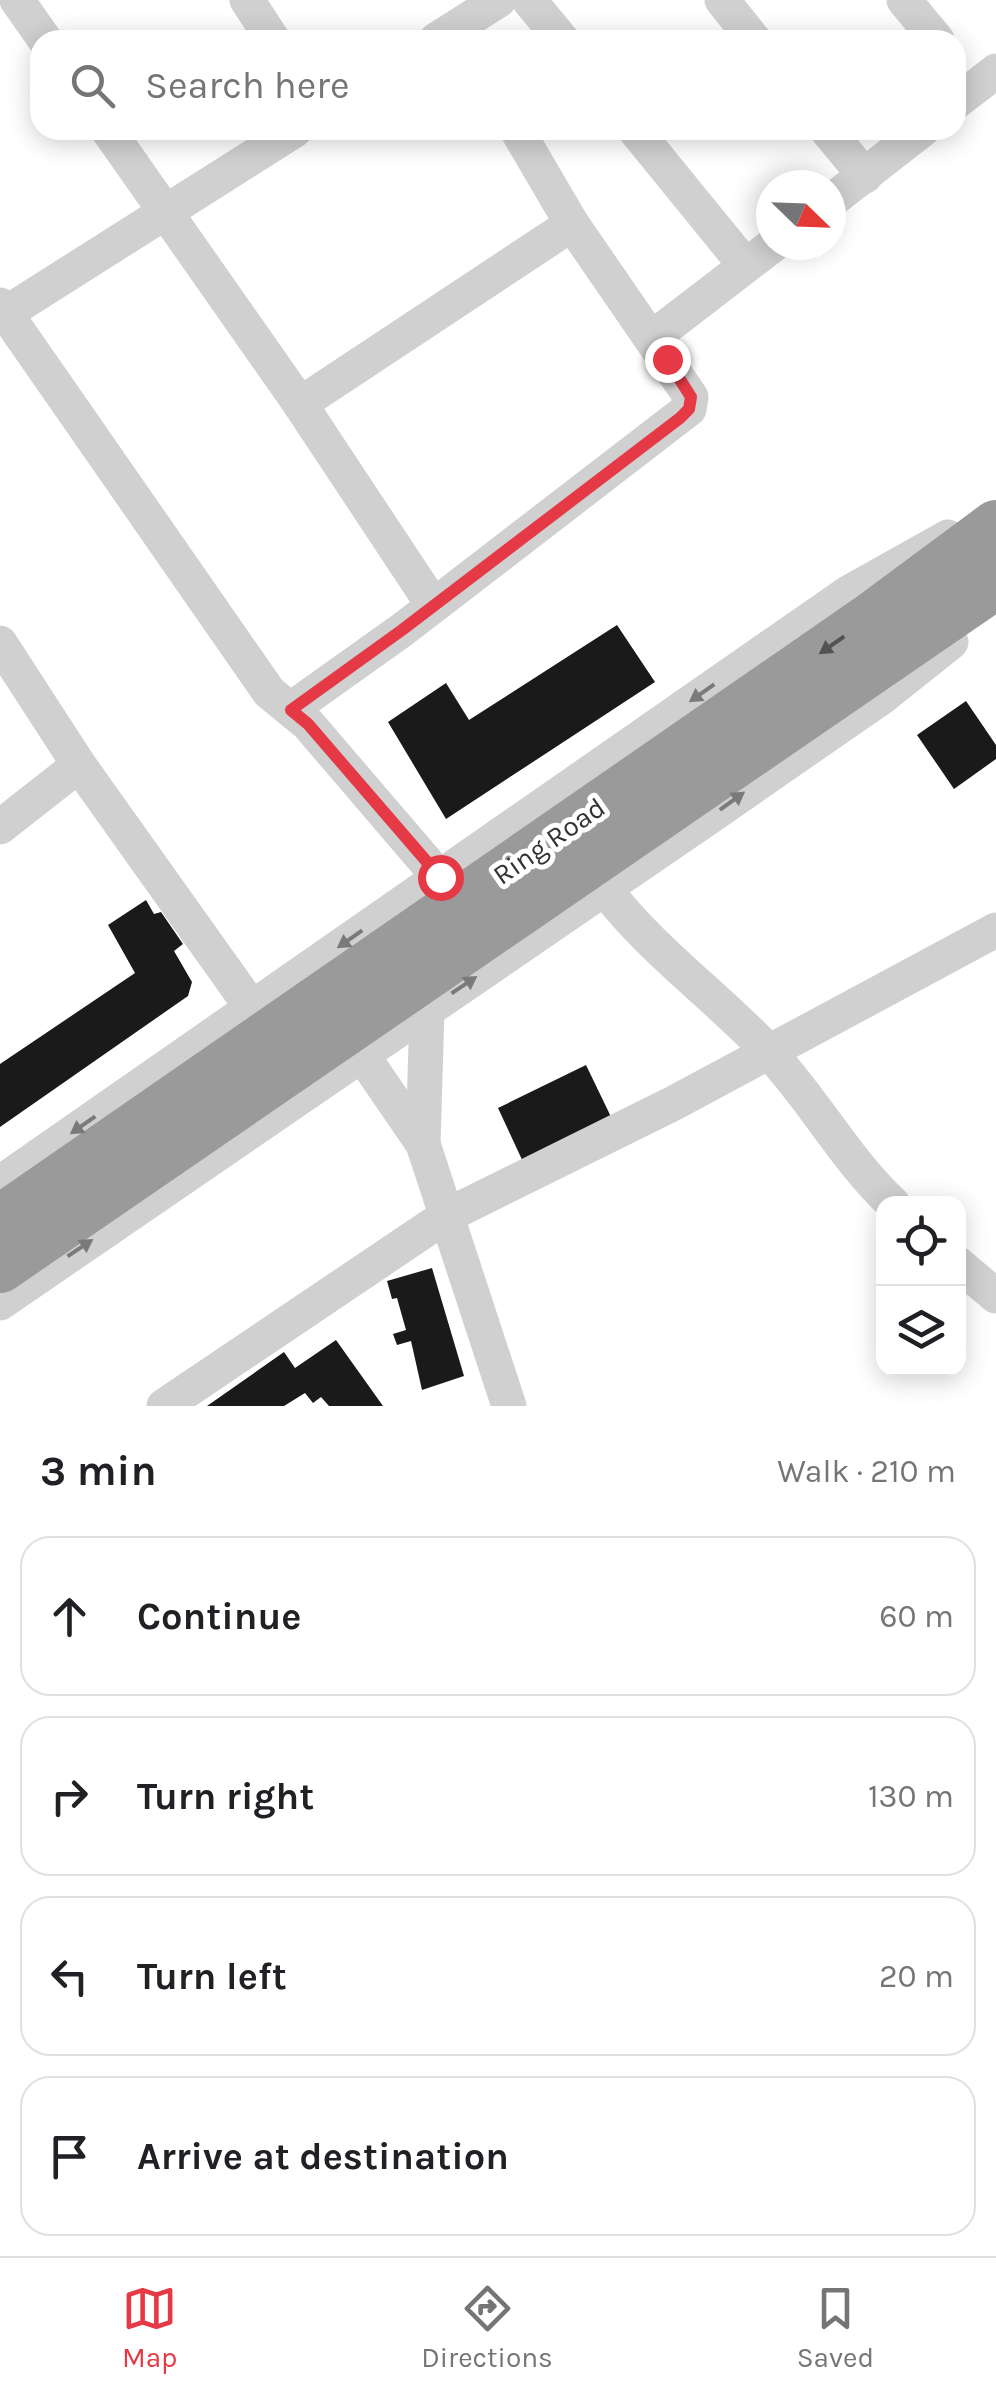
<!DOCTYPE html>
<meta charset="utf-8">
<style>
:root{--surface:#fff;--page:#f2f2f2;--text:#202124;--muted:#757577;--line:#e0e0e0;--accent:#e63946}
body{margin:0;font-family:Karla,sans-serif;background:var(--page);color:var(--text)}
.controls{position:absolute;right:30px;bottom:30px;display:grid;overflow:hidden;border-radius:20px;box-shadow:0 5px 25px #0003}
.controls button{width:90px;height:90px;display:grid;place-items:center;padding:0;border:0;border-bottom:2px solid var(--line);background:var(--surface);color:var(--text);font:50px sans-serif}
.compass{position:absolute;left:756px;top:170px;width:90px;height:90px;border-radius:50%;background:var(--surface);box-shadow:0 5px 25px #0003;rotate:113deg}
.stop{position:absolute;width:30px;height:30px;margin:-22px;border:8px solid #e63946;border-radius:50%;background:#fff}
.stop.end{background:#e63946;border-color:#fff;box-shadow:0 2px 10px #0008}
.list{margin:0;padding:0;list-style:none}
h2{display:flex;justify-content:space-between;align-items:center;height:130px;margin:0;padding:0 40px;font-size:42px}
h2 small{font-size:32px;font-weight:400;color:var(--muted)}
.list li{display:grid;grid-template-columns:65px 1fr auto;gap:30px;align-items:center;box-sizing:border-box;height:160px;margin:0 20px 20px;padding:0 20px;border:2px solid var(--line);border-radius:30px}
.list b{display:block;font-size:38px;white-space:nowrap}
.list em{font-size:32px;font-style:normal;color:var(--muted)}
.icon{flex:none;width:55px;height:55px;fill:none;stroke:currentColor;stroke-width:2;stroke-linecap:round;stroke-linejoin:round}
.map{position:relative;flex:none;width:996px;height:1406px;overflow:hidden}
.search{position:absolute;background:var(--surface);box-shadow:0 5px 25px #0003;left:30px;right:30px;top:30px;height:110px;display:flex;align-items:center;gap:25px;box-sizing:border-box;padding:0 35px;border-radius:30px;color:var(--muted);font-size:38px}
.sheet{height:850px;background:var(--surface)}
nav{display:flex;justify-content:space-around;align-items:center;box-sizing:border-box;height:140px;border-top:2px solid var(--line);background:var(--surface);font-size:28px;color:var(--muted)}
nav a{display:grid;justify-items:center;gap:5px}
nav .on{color:var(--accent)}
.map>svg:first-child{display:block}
.building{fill:#1a1a1a}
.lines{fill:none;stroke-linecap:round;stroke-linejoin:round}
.minor{stroke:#d0d0d0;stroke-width:35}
.highway{stroke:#9a9a9a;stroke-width:52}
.oneway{fill:#525252}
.oneway2{fill:#7a7a7a}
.route{stroke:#e63946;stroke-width:12}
.labels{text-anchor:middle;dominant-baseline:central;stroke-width:10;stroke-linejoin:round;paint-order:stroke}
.street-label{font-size:28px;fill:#333;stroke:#fff}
</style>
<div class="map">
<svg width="996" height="1406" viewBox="0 0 996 1406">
<rect width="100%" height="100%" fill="#fff"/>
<!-- building -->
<g class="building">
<path d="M617,625L655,682L446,819L388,722L446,683L469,720Z"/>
<path d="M966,701L996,745V759L954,789L917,735Z"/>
<path d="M146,900L154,914L161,912L183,944L174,951L192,982L188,996L0,1127V1064L135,973L108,925Z"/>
<path d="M586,1065L613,1121L524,1164L498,1108Z"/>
<path d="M432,1268L464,1376L422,1390L411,1341L397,1345L393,1334L406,1330L397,1298L392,1299L387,1281Z"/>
<path d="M336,1340L383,1406H329L321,1397L313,1403L305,1393L284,1406H207L284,1352L295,1368Z"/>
</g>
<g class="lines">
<!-- minor -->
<g class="minor">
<path d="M17,0L45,40"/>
<path d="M247,0L273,40"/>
<path d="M529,0L562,40"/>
<path d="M722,0L754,40"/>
<path d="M904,0L937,40"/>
<path d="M436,40L499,0"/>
<path d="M956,102L996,71"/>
<path d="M108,130L300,404L433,605"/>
<path d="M635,130L745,265"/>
<path d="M827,130L865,176"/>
<path d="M831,201L922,130"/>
<path d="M0,305L269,692L308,724L439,877"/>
<path d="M0,317L295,130"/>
<path d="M652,338L773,245"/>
<path d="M300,404L572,224"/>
<path d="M0,643L79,765L252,1008"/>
<path d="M291,709L402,630L689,409L691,397L572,224L517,130"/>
<path d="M0,827L79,765"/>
<path d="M605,889C651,950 715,995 767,1050C813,1098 844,1158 893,1204"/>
<path d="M362,1055L423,1144L509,1406"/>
<path d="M423,1144L427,1011"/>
<path d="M0,1183L848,593L948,537"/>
<path d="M958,1264L996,1296"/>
<path d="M0,1303L709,817L882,697L951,642"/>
<path d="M164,1406L446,1216L674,1103L996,930"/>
</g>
<!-- highway -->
<g class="highway">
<path d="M0,1221L872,618L996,526"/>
<path d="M0,1267L996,583"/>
</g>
</g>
<!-- one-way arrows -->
<defs><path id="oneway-solid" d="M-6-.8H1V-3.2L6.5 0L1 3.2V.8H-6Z" transform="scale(2.5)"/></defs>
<use class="oneway" href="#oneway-solid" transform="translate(832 645) rotate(145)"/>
<g class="oneway2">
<use href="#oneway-solid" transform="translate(702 693) rotate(145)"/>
<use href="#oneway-solid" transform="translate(732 801) rotate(-36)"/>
<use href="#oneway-solid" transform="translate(350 939) rotate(145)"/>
<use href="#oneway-solid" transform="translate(464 985) rotate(-34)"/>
<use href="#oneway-solid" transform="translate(83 1125) rotate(145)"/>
<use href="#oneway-solid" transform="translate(80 1248) rotate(-34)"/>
</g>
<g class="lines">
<!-- route -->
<path class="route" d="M440,877L308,724L291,710L402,630L680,418L689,409L691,397L667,359"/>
</g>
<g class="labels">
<!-- street labels -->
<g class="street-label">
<text transform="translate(549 841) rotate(-35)">Ring Road</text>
</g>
</g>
</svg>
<div class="controls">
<button><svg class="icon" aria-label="locate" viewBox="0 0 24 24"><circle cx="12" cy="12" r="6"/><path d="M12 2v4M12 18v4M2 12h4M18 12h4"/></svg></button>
<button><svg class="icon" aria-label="layers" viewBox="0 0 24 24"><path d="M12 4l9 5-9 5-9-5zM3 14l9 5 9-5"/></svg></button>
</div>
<svg class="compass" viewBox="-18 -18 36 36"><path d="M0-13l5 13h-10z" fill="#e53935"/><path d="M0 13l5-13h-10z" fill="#757577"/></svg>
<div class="stop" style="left:440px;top:877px"></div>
<div class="stop end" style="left:667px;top:359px"></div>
<div class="search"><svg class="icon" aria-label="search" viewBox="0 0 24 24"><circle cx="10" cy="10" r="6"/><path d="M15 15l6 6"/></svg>Search here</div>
</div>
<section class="sheet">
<h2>3 min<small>Walk · 210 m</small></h2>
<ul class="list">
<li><svg class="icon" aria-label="ahead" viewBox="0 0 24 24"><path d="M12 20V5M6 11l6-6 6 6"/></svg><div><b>Continue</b></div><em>60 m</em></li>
<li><svg class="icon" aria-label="right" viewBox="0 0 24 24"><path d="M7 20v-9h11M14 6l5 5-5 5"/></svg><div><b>Turn right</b></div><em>130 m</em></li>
<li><svg class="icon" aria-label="left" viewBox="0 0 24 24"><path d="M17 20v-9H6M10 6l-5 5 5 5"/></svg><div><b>Turn left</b></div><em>20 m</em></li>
<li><svg class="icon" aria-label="arrive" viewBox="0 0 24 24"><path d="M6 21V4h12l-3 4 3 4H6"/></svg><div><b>Arrive at destination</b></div></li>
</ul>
</section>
<nav>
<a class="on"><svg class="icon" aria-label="map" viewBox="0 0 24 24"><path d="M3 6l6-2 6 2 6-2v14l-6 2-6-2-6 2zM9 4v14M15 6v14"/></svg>Map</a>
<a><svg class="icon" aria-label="directions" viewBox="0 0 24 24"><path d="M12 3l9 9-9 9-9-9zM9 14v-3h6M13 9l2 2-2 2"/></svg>Directions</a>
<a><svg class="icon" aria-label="saved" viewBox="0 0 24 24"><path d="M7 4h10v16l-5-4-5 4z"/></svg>Saved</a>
</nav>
